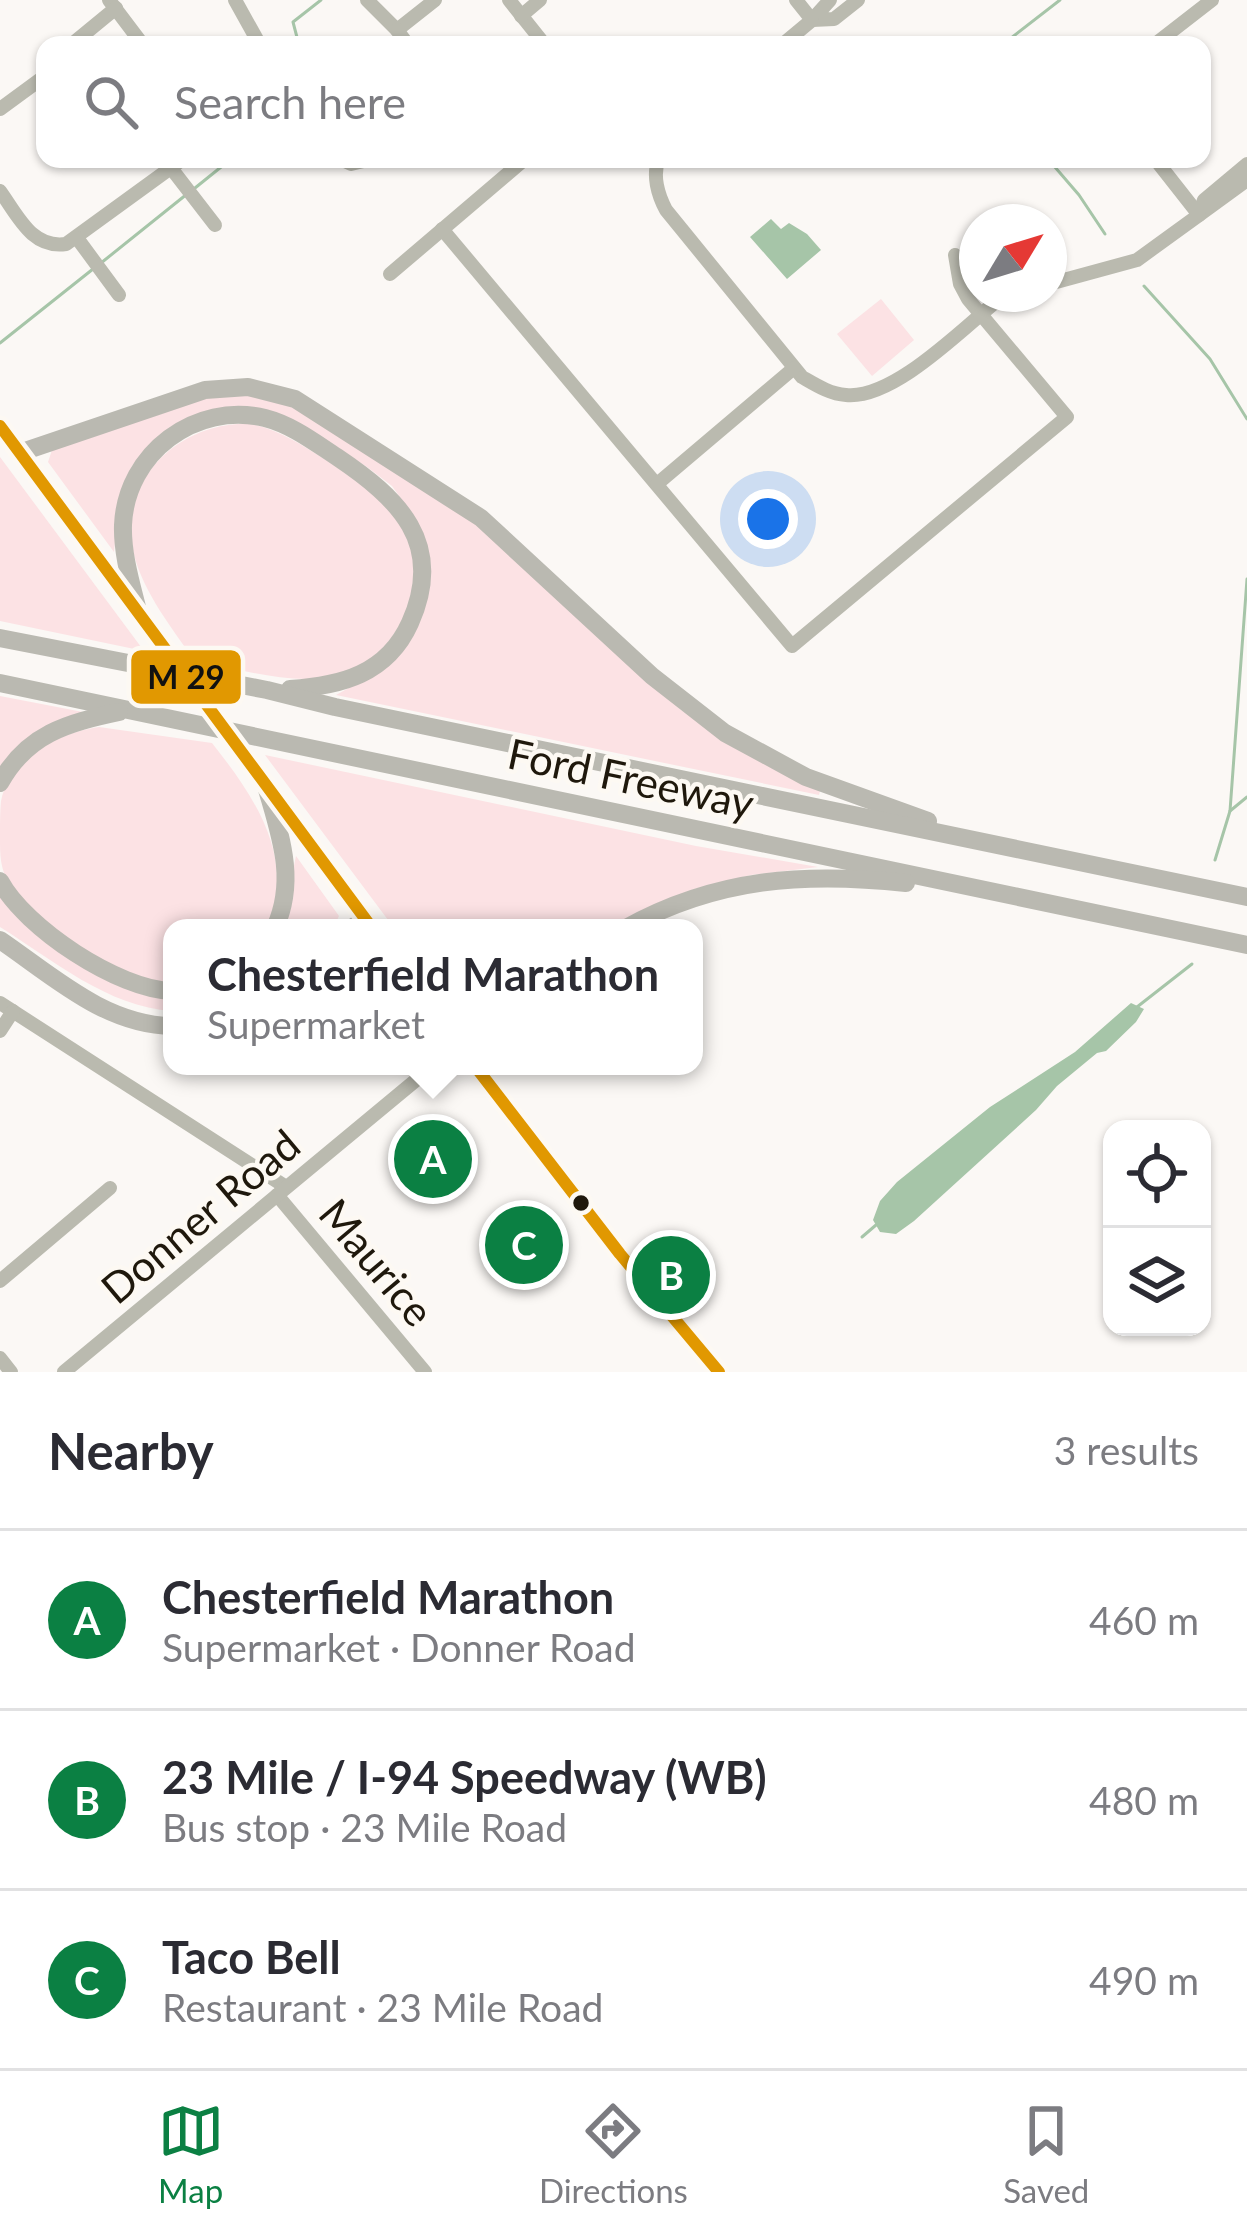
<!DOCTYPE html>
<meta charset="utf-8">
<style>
:root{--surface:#fff;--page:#f2f2f3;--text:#2b2b33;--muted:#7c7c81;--line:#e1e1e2;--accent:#0b8043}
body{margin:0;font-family:Lato,sans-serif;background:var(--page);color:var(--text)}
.controls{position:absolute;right:36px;bottom:36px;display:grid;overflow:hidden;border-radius:24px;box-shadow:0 3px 9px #0004}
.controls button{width:108px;height:108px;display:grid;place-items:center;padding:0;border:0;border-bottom:3px solid var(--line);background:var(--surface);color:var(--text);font:60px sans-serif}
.compass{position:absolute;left:959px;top:204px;width:108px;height:108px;border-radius:50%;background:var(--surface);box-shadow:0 3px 9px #0004;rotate:52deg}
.you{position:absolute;left:768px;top:519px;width:42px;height:42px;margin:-30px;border:9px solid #fff;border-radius:50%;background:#1a73e8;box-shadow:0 0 0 18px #1a73e833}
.badge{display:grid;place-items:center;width:78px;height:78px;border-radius:50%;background:var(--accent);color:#fff;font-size:39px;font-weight:700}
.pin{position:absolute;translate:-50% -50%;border:6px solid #fff;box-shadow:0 3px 12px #0006}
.popup{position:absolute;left:163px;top:919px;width:540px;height:156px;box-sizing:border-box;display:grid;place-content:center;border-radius:24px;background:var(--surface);filter:drop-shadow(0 3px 9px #0005);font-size:39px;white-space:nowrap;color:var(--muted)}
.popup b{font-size:45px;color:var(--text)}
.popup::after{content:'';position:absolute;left:50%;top:100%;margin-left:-24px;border:24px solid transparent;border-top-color:var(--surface)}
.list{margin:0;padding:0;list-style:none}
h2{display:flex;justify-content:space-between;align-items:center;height:156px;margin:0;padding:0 48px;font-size:51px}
h2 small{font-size:39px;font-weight:400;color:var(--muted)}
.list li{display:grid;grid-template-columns:78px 1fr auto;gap:36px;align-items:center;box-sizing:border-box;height:180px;padding:0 48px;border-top:3px solid var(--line)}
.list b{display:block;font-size:45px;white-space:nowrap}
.list p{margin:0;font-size:39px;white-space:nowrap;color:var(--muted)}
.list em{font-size:39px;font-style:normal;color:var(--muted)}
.icon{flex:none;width:66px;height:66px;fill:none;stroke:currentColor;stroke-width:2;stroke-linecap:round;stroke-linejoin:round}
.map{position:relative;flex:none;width:1247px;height:1372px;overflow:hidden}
.search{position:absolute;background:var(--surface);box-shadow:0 3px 9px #0004;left:36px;right:36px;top:36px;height:132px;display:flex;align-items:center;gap:30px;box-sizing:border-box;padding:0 42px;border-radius:24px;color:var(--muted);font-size:45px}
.sheet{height:696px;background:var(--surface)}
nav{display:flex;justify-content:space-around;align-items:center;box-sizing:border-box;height:168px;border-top:3px solid var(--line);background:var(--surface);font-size:33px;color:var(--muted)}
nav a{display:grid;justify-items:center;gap:6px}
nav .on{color:var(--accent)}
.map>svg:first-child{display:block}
.green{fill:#fce2e4}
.water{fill:#a6c5a8}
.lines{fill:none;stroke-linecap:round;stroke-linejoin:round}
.stream{stroke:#a6c5a8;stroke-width:3}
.minor{stroke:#babaaf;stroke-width:14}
.major{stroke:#bdbcb2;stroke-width:16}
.highway{stroke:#bab9b1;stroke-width:18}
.major-bridge{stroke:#bdbcb2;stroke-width:16}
.bus-1-casing{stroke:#fdf9f3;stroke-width:21}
.bus-1{stroke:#e19801;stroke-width:12}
.bus-dot{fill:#1f180c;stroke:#fdf9f3;stroke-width:4.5}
.labels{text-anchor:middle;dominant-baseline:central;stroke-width:9;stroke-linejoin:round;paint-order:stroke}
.street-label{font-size:42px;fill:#1f180c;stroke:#fdf9f3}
.line-badge{stroke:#fdf9f3;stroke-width:4.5}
.pale-badge-label{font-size:33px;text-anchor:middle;font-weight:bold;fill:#111}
</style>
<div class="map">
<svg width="1247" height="1372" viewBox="0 0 1247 1372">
<rect width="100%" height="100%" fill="#fbf8f5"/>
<!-- green -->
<g class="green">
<path d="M881,299L914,340L872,376L837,334Z"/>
<path d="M238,393L281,400L477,523L681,710L820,791L819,795L336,695L390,665L416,629L429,591L417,521L392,486L367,467L296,422L265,410L150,444L132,466L120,495L114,552L48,462L52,450L188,402Z"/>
<path d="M252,424C280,430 302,445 326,460C382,495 437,539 405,614C394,638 375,663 349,672C301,690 243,669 195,661C173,630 144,593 134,555C115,481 180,420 252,424Z"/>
<path d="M0,457L144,651L0,621Z"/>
<path d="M0,696L83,712L0,773Z"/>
<path d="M99,727L212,743C254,796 298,859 266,928H172V983C123,983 36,923 9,883C0,869 0,854 0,838C0,826 0,812 1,801C10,756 59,733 99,727Z"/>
<path d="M265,755L696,846L818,867L751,875L694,889L612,928H394Z"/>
<path d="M296,856L339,916L336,922L332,919L333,924L328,928H281Z"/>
<path d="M0,893L15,914L172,996V1011C108,1007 53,960 0,927Z"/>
</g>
<!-- water -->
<g class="water">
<path d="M771,219L781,229L789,223L807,234L821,250L787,279L750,237Z"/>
<path d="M1131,1003L1144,1009L1136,1022L1106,1051L1097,1053L1057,1086L1036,1110L914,1221L896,1234L880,1232L873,1220L880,1201L897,1182L990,1107L1075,1052Z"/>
</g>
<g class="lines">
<!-- stream -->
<g class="stream">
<path d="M299,45L293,22L321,0"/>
<path d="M1002,45L1060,0"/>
<path d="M1048,159L1079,195L1105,234"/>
<path d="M195,188L231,159"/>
<path d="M101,263L187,194"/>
<path d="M1144,286L1210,359L1247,419"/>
<path d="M0,343L93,269"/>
<path d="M1230,811L1247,797"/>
<path d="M1215,860L1230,811L1247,579"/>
<path d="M1137,1007L1192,964"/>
<path d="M862,1237L876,1225"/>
</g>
<!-- minor -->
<g class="minor">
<path d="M109,0L143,45"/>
<path d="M235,0L260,45"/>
<path d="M367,0L397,30L435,0"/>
<path d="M509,0L545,45"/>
<path d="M830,0L812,20L834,19L858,0"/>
<path d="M521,16L540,0"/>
<path d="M397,30L408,45"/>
<path d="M71,45L116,8"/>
<path d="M782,45L812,20L796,0"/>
<path d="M1154,45L1212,0"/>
<path d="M0,109L45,76"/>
<path d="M340,159L351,164L372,159"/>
<path d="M659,159C652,175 658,195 666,210L802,377C816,385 830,394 846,395C893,400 962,329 998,300L1018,294"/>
<path d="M1247,164L1204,200L1199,215L1247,180"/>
<path d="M171,168L215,225"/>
<path d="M0,191C18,216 32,249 66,244L183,159"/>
<path d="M442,229L792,646L1067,417L968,299L960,284L955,255"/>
<path d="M77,238L119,295"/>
<path d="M390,274L525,159"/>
<path d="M1049,284L1137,260L1199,215L1155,159"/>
<path d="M657,484L794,368"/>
<path d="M0,1003L286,1187"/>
<path d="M0,1031L13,1011"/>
<path d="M277,1195L425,1372"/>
<path d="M0,1281L110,1188"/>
<path d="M0,1358L11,1372"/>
<path d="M64,1372L433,1066"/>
</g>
<!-- major -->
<g class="major">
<path d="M0,426L155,636"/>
<path d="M269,789L372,928"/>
<path d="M475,1066L620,1254L719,1372"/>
</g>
<!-- highway -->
<g class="highway">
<path d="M19,453L205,390L248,387L295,399L481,518L652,676L725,733L806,777L928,821"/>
<path d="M139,615C132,586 122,555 123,525C126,453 196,401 265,418C292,425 314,442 337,457C398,498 446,543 410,623C387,674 341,686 290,689"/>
<path d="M0,638L267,690L335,707L1247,897"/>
<path d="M0,683L1247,945"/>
<path d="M0,783C27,734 67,723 119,712"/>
<path d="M266,786C280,835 297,879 275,928"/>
<path d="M0,881C25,928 119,990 172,991"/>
<path d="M352,928L365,919"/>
<path d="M626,928C716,878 805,872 906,883"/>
<path d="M0,940C53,976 105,1025 172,1026"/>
</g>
<!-- major-bridge -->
<path class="major-bridge" d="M155,636L254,769"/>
<defs>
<g id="bus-1">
<path d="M0,426L372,928"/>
<path d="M475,1066L620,1254L719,1372"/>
</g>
</defs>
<!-- bus-1 casing -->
<use href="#bus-1" class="bus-1-casing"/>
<!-- bus-1 -->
<use href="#bus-1" class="bus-1"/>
</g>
<!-- markers -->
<circle class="bus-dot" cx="581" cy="1203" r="10"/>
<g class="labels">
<!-- street labels -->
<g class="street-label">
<text transform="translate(631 778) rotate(12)">Ford Freeway</text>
<text transform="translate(200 1216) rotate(-40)">Donner Road</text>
<text transform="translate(377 1262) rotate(50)">Maurice</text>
</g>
</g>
<rect class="line-badge" x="129" y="648" width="114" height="58" rx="12" fill="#e19801"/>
<g class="pale-badge-label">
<text x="186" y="689">M 29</text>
</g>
</svg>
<div class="controls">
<button><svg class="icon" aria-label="locate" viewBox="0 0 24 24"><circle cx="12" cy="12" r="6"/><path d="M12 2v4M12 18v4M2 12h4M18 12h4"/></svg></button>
<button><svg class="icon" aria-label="layers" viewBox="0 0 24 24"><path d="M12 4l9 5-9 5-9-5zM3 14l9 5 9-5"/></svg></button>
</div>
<svg class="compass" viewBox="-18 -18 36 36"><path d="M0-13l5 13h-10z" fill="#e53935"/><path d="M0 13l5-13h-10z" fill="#7c7c81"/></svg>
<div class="you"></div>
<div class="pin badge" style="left:433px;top:1159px">A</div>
<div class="popup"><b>Chesterfield Marathon</b>Supermarket</div>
<div class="pin badge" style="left:671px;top:1275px">B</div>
<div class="pin badge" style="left:524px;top:1245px">C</div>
<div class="search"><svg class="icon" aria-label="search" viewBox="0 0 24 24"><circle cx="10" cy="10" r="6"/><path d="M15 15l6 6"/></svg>Search here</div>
</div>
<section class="sheet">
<h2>Nearby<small>3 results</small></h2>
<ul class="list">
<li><span class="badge">A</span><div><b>Chesterfield Marathon</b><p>Supermarket · Donner Road</p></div><em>460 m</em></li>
<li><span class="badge">B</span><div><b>23 Mile / I-94 Speedway (WB)</b><p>Bus stop · 23 Mile Road</p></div><em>480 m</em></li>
<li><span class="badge">C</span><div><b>Taco Bell</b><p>Restaurant · 23 Mile Road</p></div><em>490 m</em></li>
</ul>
</section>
<nav>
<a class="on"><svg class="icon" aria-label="map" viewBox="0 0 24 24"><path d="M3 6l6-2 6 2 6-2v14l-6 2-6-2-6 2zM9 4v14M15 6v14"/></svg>Map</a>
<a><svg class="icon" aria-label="directions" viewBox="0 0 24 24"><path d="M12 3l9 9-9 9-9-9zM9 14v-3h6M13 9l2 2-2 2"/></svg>Directions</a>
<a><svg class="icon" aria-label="saved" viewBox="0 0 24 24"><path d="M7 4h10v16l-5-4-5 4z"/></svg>Saved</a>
</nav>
